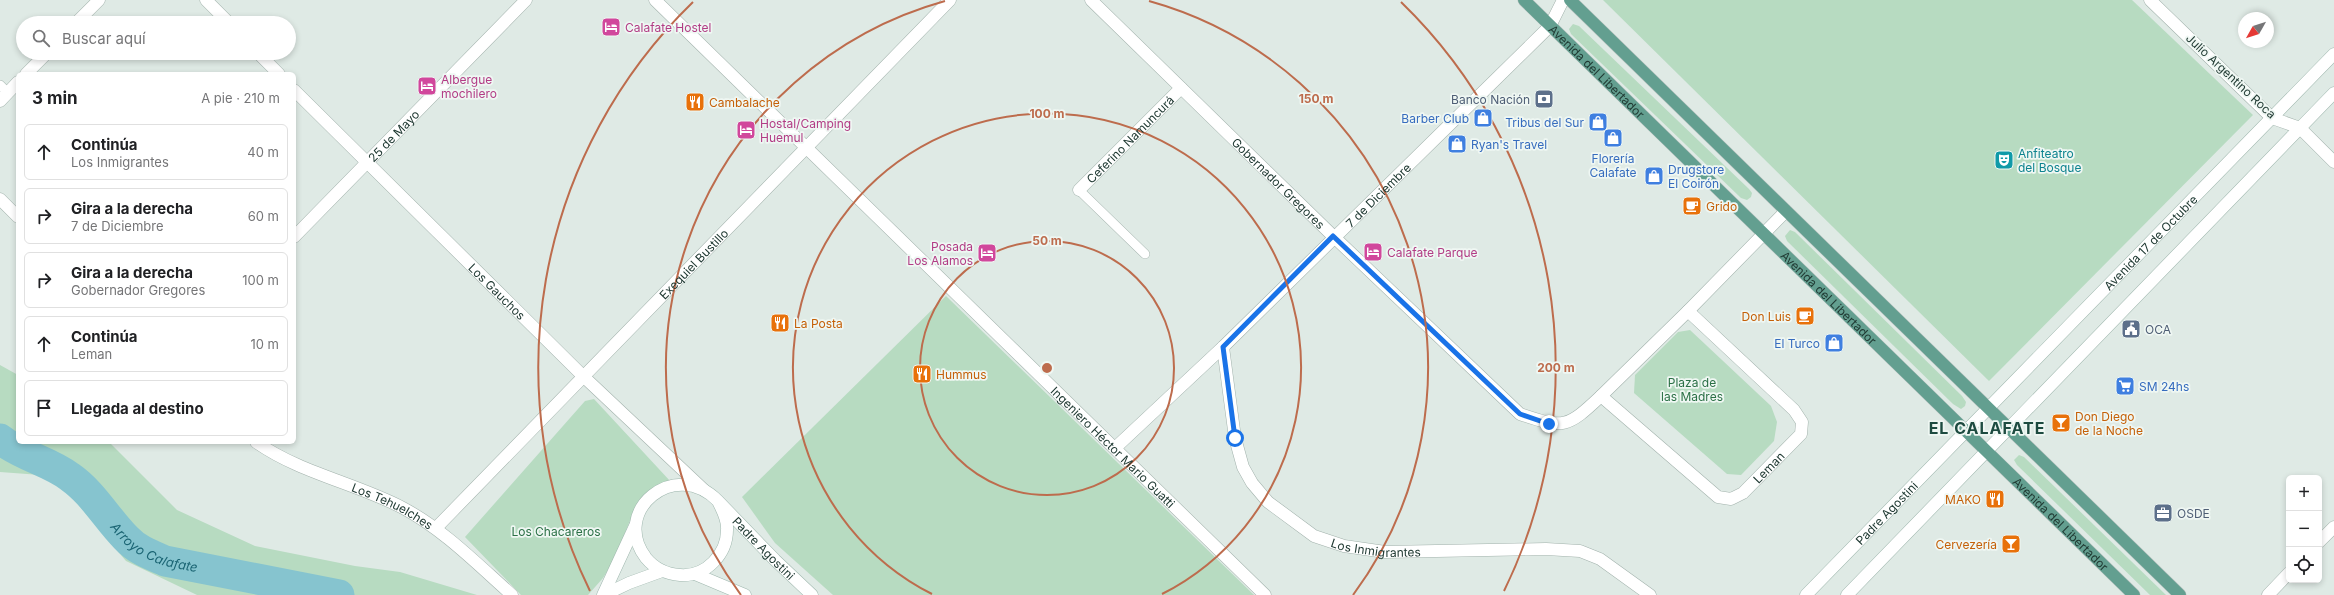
<!DOCTYPE html>
<html lang="es">
<meta charset="utf-8">
<style>
:root{--surface:#fff;--page:#f2f2f2;--text:#202124;--muted:#757577;--line:#e0e0e0}
body{margin:0;font-family:Inter,sans-serif;background:var(--page);color:var(--text)}
.controls{position:absolute;right:12px;bottom:12px;display:grid;overflow:hidden;border-radius:6px;box-shadow:0 2px 6px #0003}
.controls button{width:36px;height:36px;display:grid;place-items:center;padding:0;border:0;border-bottom:1px solid var(--line);background:var(--surface);color:var(--text);font:20px sans-serif}
.compass{position:absolute;left:2238px;top:12px;width:36px;height:36px;border-radius:50%;background:var(--surface);box-shadow:0 2px 6px #0003;rotate:231deg}
.stop{position:absolute;width:12px;height:12px;margin:-9px;border:3px solid #1a73e8;border-radius:50%;background:#fff}
.stop.end{background:#1a73e8;border-color:#fff;box-shadow:0 1px 4px #0008}
.list{margin:0;padding:0;list-style:none}
h2{display:flex;justify-content:space-between;align-items:center;height:52px;margin:0;padding:0 16px;font-size:17px}
h2 small{font-size:13px;font-weight:400;color:var(--muted)}
.list li{display:grid;grid-template-columns:26px 1fr auto;gap:12px;align-items:center;box-sizing:border-box;height:56px;margin:0 8px 8px;padding:0 8px;border:1px solid var(--line);border-radius:6px}
.list b{display:block;font-size:15px;white-space:nowrap}
.list p{margin:0;font-size:13px;white-space:nowrap;color:var(--muted)}
.list em{font-size:13px;font-style:normal;color:var(--muted)}
.icon{flex:none;width:22px;height:22px;fill:none;stroke:currentColor;stroke-width:2;stroke-linecap:round;stroke-linejoin:round}
.map{position:relative;flex:none;width:2334px;height:595px;overflow:hidden}
.search{position:absolute;background:var(--surface);box-shadow:0 2px 6px #0003;left:16px;top:16px;width:280px;height:44px;display:flex;align-items:center;gap:10px;box-sizing:border-box;padding:0 14px;border-radius:22px;color:var(--muted);font-size:15px}
.panel{position:absolute;background:var(--surface);box-shadow:0 2px 6px #0003;left:16px;top:72px;width:280px;height:372px;border-radius:6px}
.map>svg:first-child{display:block}
.green{fill:#b7dbc1}
.lines{fill:none;stroke-linecap:round;stroke-linejoin:round}
.river{stroke:#86c4cf;stroke-width:31}
.lane-casing{stroke:#a2b2ac;stroke-width:10}
.street-casing{stroke:#a2b2ac;stroke-width:13}
.secondary-casing{stroke:#9eb6ad;stroke-width:13}
.primary-casing{stroke:#bcc4c2;stroke-width:13}
.lane{stroke:#fff;stroke-width:9}
.street{stroke:#fff;stroke-width:12}
.secondary{stroke:#fff;stroke-width:12}
.primary{stroke:#639f90;stroke-width:12}
.route{stroke:#1a73e8;stroke-width:5}
.ring{fill:none;stroke:#bd6c4d;stroke-width:2}
.labels{text-anchor:middle;dominant-baseline:central;stroke-width:3.5;stroke-linejoin:round;paint-order:stroke}
.hotel-label{font-size:12px;fill:#b23c85;stroke:#eff7f3;text-anchor:start}
.street-label{font-size:12px;fill:#203a33;stroke:#eff7f3}
.service-label{font-size:12px;fill:#4e5e75;stroke:#eff7f3;text-anchor:start}
.food-label{font-size:12px;fill:#c56008;stroke:#eff7f3;text-anchor:start}
.shop-label{font-size:12px;fill:#366cbe;stroke:#eff7f3;text-anchor:end}
.culture-label{font-size:12px;fill:#0d838f;stroke:#eff7f3;text-anchor:start}
.park-label{font-size:12px;fill:#2b7046;stroke:#eff7f3}
.water-label{font-size:13px;font-style:italic;fill:#1b6574;stroke:#eff7f3}
.district-label{font-size:16px;font-weight:bold;letter-spacing:1px;fill:#1d4b40;stroke:#eff7f3}
.centre{fill:#bd6c4d;stroke:#eff7f3;stroke-width:2}
.ring-label{font-size:12px;text-anchor:middle;font-weight:bold;fill:#bd6c4d;stroke:#eff7f3;stroke-width:3.5;stroke-linejoin:round;paint-order:stroke}
</style>
<div class="map">
<svg width="2334" height="595" viewBox="0 0 2334 595">
<rect width="100%" height="100%" fill="#dfeae5"/>
<!-- green -->
<g class="green">
<path d="M1603,0H2132L2253,115L1989,381Z"/>
<path d="M1573,24L1579,26L1749,189L1752,193L1751,197L1747,200L1741,198L1571,34L1569,29Z"/>
<path d="M1790,230L1795,232L1962,396L1966,402L1965,406L1961,409L1953,404L1787,241L1785,236Z"/>
<path d="M946,296L1254,595H833L775,543L742,497Z"/>
<path d="M1690,330L1771,406L1777,422L1774,441L1741,475L1727,474L1634,393L1635,375L1678,332Z"/>
<path d="M0,365L18,375V442H109L177,510L255,546L355,566L400,572L477,595H197L126,561L54,476L0,472Z"/>
<path d="M594,399L671,482L648,492L635,508L614,560L603,578L588,595H521L465,537L585,401Z"/>
<path d="M2019,455L2024,457L2166,595H2150L2017,465L2014,460Z"/>
</g>
<g class="lines">
<!-- river -->
<path class="river" id="s1" d="M0,439C21,456 49,461 70,477C93,493 107,519 126,538C137,550 151,555 165,561L339,595"/>
<defs>
<g id="lane">
<path d="M0,85L8,93"/>
<path d="M1079,190L1145,254"/>
</g>
<g id="street">
<path d="M206,0L229,23"/>
<path id="s2" d="M655,0L1265,595"/>
<path id="s3" d="M1091,0L1333,236L1520,414C1564,429 1567,428 1601,396L1718,497L1731,499L1743,493L1801,434L1802,422L1794,410L1688,311"/>
<path d="M2150,0L2272,118L2300,128L2334,162"/>
<path d="M76,23L99,0"/>
<path d="M258,53L279,74"/>
<path d="M26,74L47,53"/>
<path id="s4" d="M294,90L583,376L704,490"/>
<path d="M0,101L18,82"/>
<path id="s5" d="M1079,190L1181,88"/>
<path d="M0,199L18,217"/>
<path id="s6" d="M294,237L526,0"/>
<path id="s7" d="M1223,347L1235,438L1243,467L1252,483L1268,502L1314,536L1344,546L1385,552L1546,549L1580,551L1600,559L1650,595"/>
<path d="M1601,396L1688,311L1786,211"/>
<path id="s8" d="M256,442C300,473 355,483 403,508C444,530 477,564 512,595"/>
<path id="s9" d="M1115,448L1223,347L1550,26L1563,0"/>
<path id="s10" d="M436,528L950,0"/>
<path d="M2319,542L2334,527"/>
<path d="M2268,595L2289,573"/>
</g>
<g id="secondary">
<path id="s11" d="M718,501C722,510 728,519 727,530C727,554 706,577 680,575C666,574 655,569 646,558C610,511 675,457 718,501L775,560L812,595"/>
<path d="M695,574L745,595"/>
<path d="M603,595L635,526"/>
<path d="M604,595L629,583L662,571"/>
<path id="s12" d="M1806,595L2334,54"/>
<path d="M1847,595L2334,93"/>
</g>
<g id="primary">
<path id="s13" d="M1524,0L2134,595"/>
<path d="M1570,0L2180,595"/>
</g>
</defs>
<!-- lane casing -->
<use href="#lane" class="lane-casing"/>
<!-- street casing -->
<use href="#street" class="street-casing"/>
<!-- secondary casing -->
<use href="#secondary" class="secondary-casing"/>
<!-- primary casing -->
<use href="#primary" class="primary-casing"/>
<!-- lane -->
<use href="#lane" class="lane"/>
<!-- street -->
<use href="#street" class="street"/>
<!-- secondary -->
<use href="#secondary" class="secondary"/>
<!-- primary -->
<use href="#primary" class="primary"/>
</g>
<g class="lines">
<!-- route -->
<path class="route" d="M1235,438L1223,347L1333,236L1520,414L1549,424"/>
</g>
<!-- distance rings -->
<g class="ring">
<circle cx="1047" cy="368" r="127"/>
<path d="M932 594A254 254 0 1 1 1162 594"/>
<path d="M741 595A381 381 0 0 1 945 1M1149 1A381 381 0 0 1 1353 595"/>
<path d="M590 591A509 509 0 0 1 693 2M1401 2A509 509 0 0 1 1504 591"/>
</g>
<!-- icons -->
<defs>
<symbol id="hotel-square" viewBox="-11 -11 22 22"><rect x="-9" y="-9" width="18" height="18" rx="4" fill="#d1479c" stroke="#eff7f3"/><path d="M-6-4.5h1.5V1H6V5H4.5V3h-9V5H-6ZM-4 0a1.8 1.8 0 1 1 3.6 0ZM.5 0V-2.5h3Q6-2.5 6 0Z" fill="#fff"/></symbol>
<symbol id="bank-square" viewBox="-11 -11 22 22"><rect x="-9" y="-9" width="18" height="18" rx="4" fill="#5c6f8a" stroke="#eff7f3"/><path d="M-6-4H6V4H-6ZM0-2.3a2.3 2.3 0 1 0 0 4.6a2.3 2.3 0 1 0 0-4.6Z" fill="#fff"/></symbol>
<symbol id="restaurant-square" viewBox="-11 -11 22 22"><rect x="-9" y="-9" width="18" height="18" rx="4" fill="#e8710a" stroke="#eff7f3"/><path d="M-5-6h1v4h1v-4h1v4h1v-4h1v5L-1.5 .5V6h-2V.5L-5-1ZM5-6V6H3V1.5H1.5Q1.5-4 5-6Z" fill="#fff"/></symbol>
<symbol id="shop-square" viewBox="-11 -11 22 22"><rect x="-9" y="-9" width="18" height="18" rx="4" fill="#3f7fe0" stroke="#eff7f3"/><path d="M-5-2.5h2.3a2.7 3.5 0 0 1 5.4 0H5L5.5 6h-11ZM-1.5-2.5h3a1.5 2.3 0 0 0-3 0Z" fill="#fff"/></symbol>
<symbol id="theatre-square" viewBox="-11 -11 22 22"><rect x="-9" y="-9" width="18" height="18" rx="4" fill="#0f9aa8" stroke="#eff7f3"/><path d="M-5-5.5Q0-4 5-5.5V0Q5 5 0 6Q-5 5-5 0ZM-3.3-2.5H-1v1.5H-3.3ZM1-2.5H3.3v1.5H1ZM-2.8 1Q0 5.5 2.8 1Z" fill="#fff"/></symbol>
<symbol id="cafe-square" viewBox="-11 -11 22 22"><rect x="-9" y="-9" width="18" height="18" rx="4" fill="#e8710a" stroke="#eff7f3"/><path d="M-5.5-4.5H6V0H3Q3 3.5 0 3.5H-2.5Q-5.5 3.5-5.5 0ZM3-3.2v2h1.7v-2ZM-6 4.5H4V6H-6Z" fill="#fff"/></symbol>
<symbol id="civic-square" viewBox="-11 -11 22 22"><rect x="-9" y="-9" width="18" height="18" rx="4" fill="#5c6f8a" stroke="#eff7f3"/><path d="M-.6-6.5H3V-4.5H.6V-3L4-1V1h2V6H-6V1h2V-1L-.6-3ZM-1.2 2.5V6h2.4V2.5Z" fill="#fff"/></symbol>
<symbol id="supermarket-square" viewBox="-11 -11 22 22"><rect x="-9" y="-9" width="18" height="18" rx="4" fill="#3f7fe0" stroke="#eff7f3"/><path d="M-6-5.5h2.5l.6 2H6L4.5 2H-2.5L-4.4-4H-6ZM-1.5 3.2a1.3 1.3 0 1 0 .1 0ZM3 3.2a1.3 1.3 0 1 0 .1 0Z" fill="#fff"/></symbol>
<symbol id="bar-square" viewBox="-11 -11 22 22"><rect x="-9" y="-9" width="18" height="18" rx="4" fill="#e8710a" stroke="#eff7f3"/><path d="M-6-5H6L.8 .8V4.5H3.5V6h-7V4.5H-.8V.8Z" fill="#fff"/></symbol>
<symbol id="office-square" viewBox="-11 -11 22 22"><rect x="-9" y="-9" width="18" height="18" rx="4" fill="#5c6f8a" stroke="#eff7f3"/><path d="M-6-3h4V-5.5h4V-3h4V5H-6ZM-1-4.5V-3h2v-1.5ZM-6 0V1H6V0Z" fill="#fff"/></symbol>
</defs>
<g fill-rule="evenodd">
<use href="#hotel-square" x="600" y="16" width="22" height="22"/>
<use href="#hotel-square" x="416" y="75" width="22" height="22"/>
<use href="#bank-square" x="1533" y="88" width="22" height="22"/>
<use href="#restaurant-square" x="684" y="91" width="22" height="22"/>
<use href="#shop-square" x="1472" y="107" width="22" height="22"/>
<use href="#shop-square" x="1587" y="111" width="22" height="22"/>
<use href="#hotel-square" x="735" y="119" width="22" height="22"/>
<use href="#shop-square" x="1602" y="127" width="22" height="22"/>
<use href="#shop-square" x="1446" y="133" width="22" height="22"/>
<use href="#theatre-square" x="1993" y="149" width="22" height="22"/>
<use href="#shop-square" x="1643" y="165" width="22" height="22"/>
<use href="#cafe-square" x="1681" y="195" width="22" height="22"/>
<use href="#hotel-square" x="1362" y="241" width="22" height="22"/>
<use href="#hotel-square" x="976" y="242" width="22" height="22"/>
<use href="#cafe-square" x="1794" y="305" width="22" height="22"/>
<use href="#restaurant-square" x="769" y="312" width="22" height="22"/>
<use href="#civic-square" x="2120" y="318" width="22" height="22"/>
<use href="#shop-square" x="1823" y="332" width="22" height="22"/>
<use href="#restaurant-square" x="911" y="363" width="22" height="22"/>
<use href="#supermarket-square" x="2114" y="375" width="22" height="22"/>
<use href="#bar-square" x="2050" y="412" width="22" height="22"/>
<use href="#restaurant-square" x="1984" y="488" width="22" height="22"/>
<use href="#office-square" x="2152" y="502" width="22" height="22"/>
<use href="#bar-square" x="2000" y="533" width="22" height="22"/>
</g>
<g class="labels">
<!-- hotel labels -->
<g class="hotel-label">
<text x="625" y="27">Calafate Hostel</text>
<text x="441" y="79">Albergue<tspan x="441" dy="14">mochilero</tspan></text>
<text x="760" y="123">Hostal/Camping<tspan x="760" dy="14">Huemul</tspan></text>
<text x="973" y="246" text-anchor="end">Posada<tspan x="973" dy="14">Los Alamos</tspan></text>
<text x="1387" y="252">Calafate Parque</text>
</g>
<!-- street labels -->
<g class="street-label">
<text stroke="none"><textPath href="#s13" startOffset="102">Avenida del Libertador</textPath></text>
<text transform="translate(2231 76) rotate(43)">Julio Argentino Roca</text>
<text stroke="none"><textPath href="#s6" startOffset="142">25 de Mayo</textPath></text>
<text stroke="none"><textPath href="#s5" startOffset="72">Ceferino Namuncurá</textPath></text>
<text stroke="none"><textPath href="#s3" startOffset="262">Gobernador Gregores</textPath></text>
<text stroke="none"><textPath href="#s9" startOffset="365">7 de Diciembre</textPath></text>
<text stroke="none"><textPath href="#s12" startOffset="493">Avenida 17 de Octubre</textPath></text>
<text stroke="none"><textPath href="#s10" startOffset="369">Exequiel Bustillo</textPath></text>
<text stroke="none"><textPath href="#s4" startOffset="286">Los Gauchos</textPath></text>
<text stroke="none"><textPath href="#s13" startOffset="426">Avenida del Libertador</textPath></text>
<text stroke="none"><textPath href="#s2" startOffset="640">Ingeniero Héctor Mario Guatti</textPath></text>
<text stroke="none"><textPath href="#s3" startOffset="905">Leman</textPath></text>
<text stroke="none"><textPath href="#s8" startOffset="151">Los Tehuelches</textPath></text>
<text stroke="none"><textPath href="#s12" startOffset="115">Padre Agostini</textPath></text>
<text stroke="none"><textPath href="#s13" startOffset="750">Avenida del Libertador</textPath></text>
<text stroke="none"><textPath href="#s7" startOffset="286">Los Inmigrantes</textPath></text>
<text stroke="none"><textPath href="#s11" startOffset="351">Padre Agostini</textPath></text>
</g>
<!-- service labels -->
<g class="service-label">
<text x="1530" y="99" text-anchor="end">Banco Nación</text>
<text x="2145" y="329">OCA</text>
<text x="2177" y="513">OSDE</text>
</g>
<!-- food labels -->
<g class="food-label">
<text x="709" y="102">Cambalache</text>
<text x="1706" y="206">Grido</text>
<text x="1791" y="316" text-anchor="end">Don Luis</text>
<text x="794" y="323">La Posta</text>
<text x="936" y="374">Hummus</text>
<text x="2075" y="416">Don Diego<tspan x="2075" dy="14">de la Noche</tspan></text>
<text x="1981" y="499" text-anchor="end">MAKO</text>
<text x="1997" y="544" text-anchor="end">Cervezería</text>
</g>
<!-- shop labels -->
<g class="shop-label">
<text x="1469" y="118">Barber Club</text>
<text x="1584" y="122">Tribus del Sur</text>
<text x="1471" y="144" text-anchor="start">Ryan's Travel</text>
<text x="1613" y="158" text-anchor="middle">Florería<tspan x="1613" dy="14">Calafate</tspan></text>
<text x="1668" y="169" text-anchor="start">Drugstore<tspan x="1668" dy="14">El Coirón</tspan></text>
<text x="1820" y="343">El Turco</text>
<text x="2139" y="386" text-anchor="start">SM 24hs</text>
</g>
<!-- culture labels -->
<g class="culture-label">
<text x="2018" y="153">Anfiteatro<tspan x="2018" dy="14">del Bosque</tspan></text>
</g>
<!-- park labels -->
<g class="park-label">
<text x="1692" y="382">Plaza de<tspan x="1692" dy="14">las Madres</tspan></text>
<text x="556" y="531">Los Chacareros</text>
</g>
<!-- water labels -->
<g class="water-label">
<text stroke="none"><textPath href="#s1" startOffset="193">Arroyo Calafate</textPath></text>
</g>
<!-- district labels -->
<g class="district-label">
<text x="1987" y="428">EL CALAFATE</text>
</g>
</g>
<circle cx="1047" cy="368" r="6" class="centre"/>
<g class="ring-label">
<text x="1316" y="103">150 m</text>
<text x="1047" y="118">100 m</text>
<text x="1047" y="245">50 m</text>
<text x="1556" y="372">200 m</text>
</g>
</svg>
<div class="controls">
<button>+</button>
<button>−</button>
<button><svg class="icon" aria-label="locate" viewBox="0 0 24 24"><circle cx="12" cy="12" r="6"/><path d="M12 2v4M12 18v4M2 12h4M18 12h4"/></svg></button>
</div>
<svg class="compass" viewBox="-18 -18 36 36"><path d="M0-13l5 13h-10z" fill="#e53935"/><path d="M0 13l5-13h-10z" fill="#757577"/></svg>
<div class="stop" style="left:1235px;top:438px"></div>
<div class="stop end" style="left:1549px;top:424px"></div>
<div class="search"><svg class="icon" aria-label="search" viewBox="0 0 24 24"><circle cx="10" cy="10" r="6"/><path d="M15 15l6 6"/></svg>Buscar aquí</div>
<section class="panel">
<h2>3 min<small>A pie · 210 m</small></h2>
<ul class="list">
<li><svg class="icon" aria-label="ahead" viewBox="0 0 24 24"><path d="M12 20V5M6 11l6-6 6 6"/></svg><div><b>Continúa</b><p>Los Inmigrantes</p></div><em>40 m</em></li>
<li><svg class="icon" aria-label="right" viewBox="0 0 24 24"><path d="M7 20v-9h11M14 6l5 5-5 5"/></svg><div><b>Gira a la derecha</b><p>7 de Diciembre</p></div><em>60 m</em></li>
<li><svg class="icon" aria-label="right" viewBox="0 0 24 24"><path d="M7 20v-9h11M14 6l5 5-5 5"/></svg><div><b>Gira a la derecha</b><p>Gobernador Gregores</p></div><em>100 m</em></li>
<li><svg class="icon" aria-label="ahead" viewBox="0 0 24 24"><path d="M12 20V5M6 11l6-6 6 6"/></svg><div><b>Continúa</b><p>Leman</p></div><em>10 m</em></li>
<li><svg class="icon" aria-label="arrive" viewBox="0 0 24 24"><path d="M6 21V4h12l-3 4 3 4H6"/></svg><div><b>Llegada al destino</b></div></li>
</ul>
</section>
</div>
